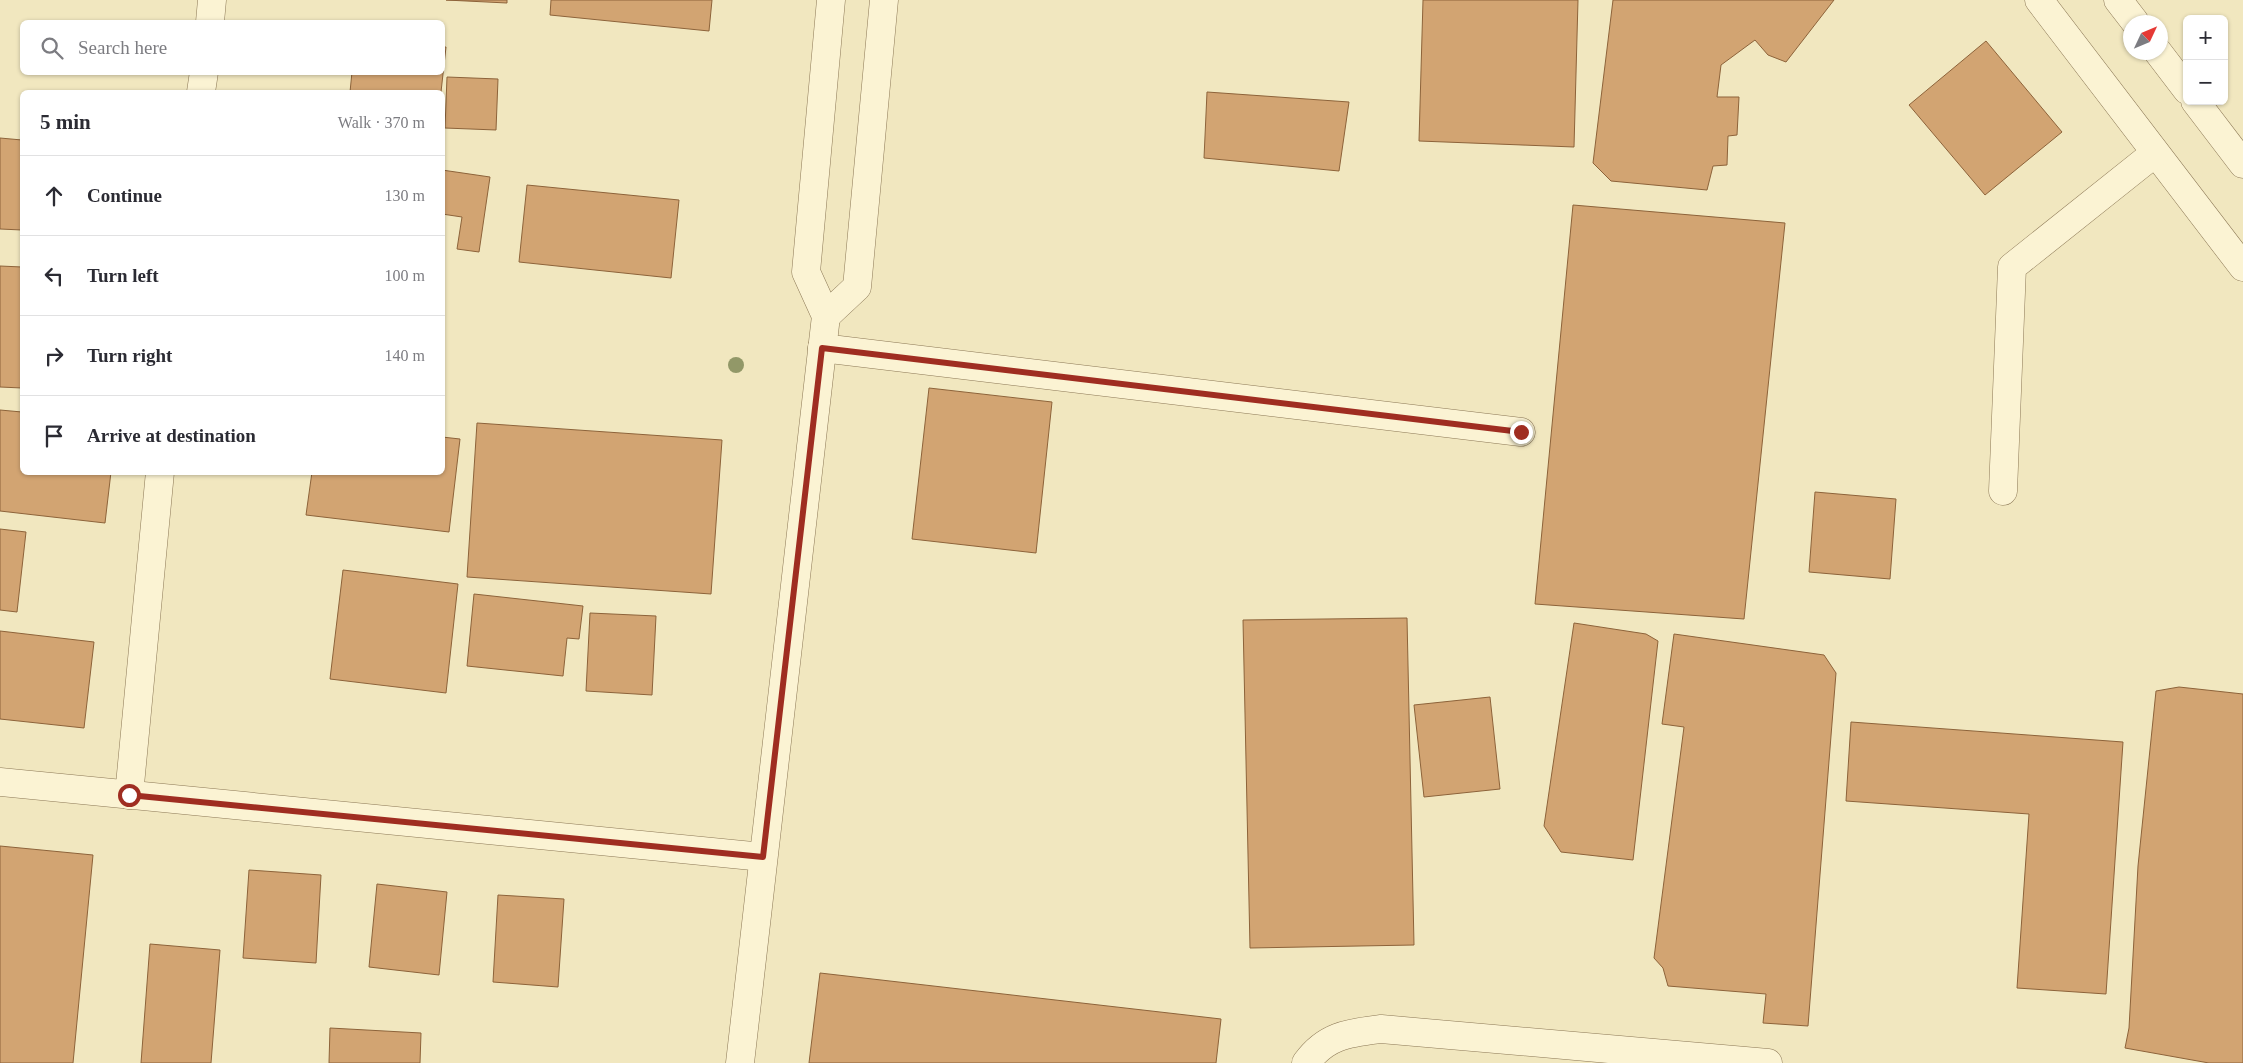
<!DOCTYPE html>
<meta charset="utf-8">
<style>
:root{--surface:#fff;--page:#f7f7f7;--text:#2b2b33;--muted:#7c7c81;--line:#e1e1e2}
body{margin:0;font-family:Georgia,serif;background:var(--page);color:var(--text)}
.controls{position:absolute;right:15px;top:15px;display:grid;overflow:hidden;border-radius:8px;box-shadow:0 1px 4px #0004}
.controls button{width:45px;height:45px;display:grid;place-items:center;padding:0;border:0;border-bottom:1px solid var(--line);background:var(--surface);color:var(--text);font:25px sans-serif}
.compass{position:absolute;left:2123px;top:15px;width:45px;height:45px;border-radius:50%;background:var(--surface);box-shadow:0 1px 4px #0004;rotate:46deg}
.stop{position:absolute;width:15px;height:15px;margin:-11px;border:4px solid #9f2d21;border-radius:50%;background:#fff}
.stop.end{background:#9f2d21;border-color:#fff;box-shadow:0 1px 5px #0008}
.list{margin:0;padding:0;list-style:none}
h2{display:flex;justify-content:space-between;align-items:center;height:65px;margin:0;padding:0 20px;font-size:21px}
h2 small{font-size:16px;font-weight:400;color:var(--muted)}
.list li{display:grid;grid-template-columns:32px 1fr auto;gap:15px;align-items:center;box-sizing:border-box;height:80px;padding:0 20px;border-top:1px solid var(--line)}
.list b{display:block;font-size:19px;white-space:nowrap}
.list em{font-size:16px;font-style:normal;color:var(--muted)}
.icon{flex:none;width:28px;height:28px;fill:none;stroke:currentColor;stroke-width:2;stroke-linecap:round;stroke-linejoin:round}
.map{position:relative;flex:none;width:2243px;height:1063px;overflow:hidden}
.search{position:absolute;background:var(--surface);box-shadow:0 1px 4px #0004;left:20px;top:20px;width:425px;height:55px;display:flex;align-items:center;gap:12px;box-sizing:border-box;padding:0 18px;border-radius:8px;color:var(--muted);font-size:19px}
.panel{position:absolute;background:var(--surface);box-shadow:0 1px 4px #0004;left:20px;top:90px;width:425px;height:385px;border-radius:8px}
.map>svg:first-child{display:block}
.building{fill:#d2a472;stroke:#8d633a}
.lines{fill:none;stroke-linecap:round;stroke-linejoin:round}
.minor-casing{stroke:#8c7856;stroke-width:29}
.minor{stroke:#fbf3d3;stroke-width:28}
.tree{fill:#929868}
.route{stroke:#9f2d21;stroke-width:6}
</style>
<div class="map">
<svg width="2243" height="1063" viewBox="0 0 2243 1063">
<rect width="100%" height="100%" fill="#f1e7bf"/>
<!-- building -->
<g class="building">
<path d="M446,0H507V3Z"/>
<path d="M551,0H712L709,31L550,15Z"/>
<path d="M1423,0H1578L1574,147L1419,141Z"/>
<path d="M1613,0H1834L1786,62L1768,55L1755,40L1721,65L1717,97H1739L1737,135L1728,136L1727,165L1713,166L1707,190L1611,181L1593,163Z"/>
<path d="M1986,41L2062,132L1985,195L1909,105Z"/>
<path d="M442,47H446L441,92H350L352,72H442Z"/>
<path d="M447,77L498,79L496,130L445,128Z"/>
<path d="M1207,92L1349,102L1339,171L1204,158Z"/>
<path d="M0,138L22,140V230L0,229Z"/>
<path d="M442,170L490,177L479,252L457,249L462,217L442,214Z"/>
<path d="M527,185L679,200L671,278L519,262Z"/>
<path d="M1573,205L1785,223L1744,619L1535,604Z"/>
<path d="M0,266L22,267V388L0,387Z"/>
<path d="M929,388L1052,402L1036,553L912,539Z"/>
<path d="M0,410L22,412V472H111L105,523L0,511Z"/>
<path d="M477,423L722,440L711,594L467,577Z"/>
<path d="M442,437L460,439L449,532L306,515L312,472H442Z"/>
<path d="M1815,492L1896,499L1890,579L1809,572Z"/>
<path d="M0,529L26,532L17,612L0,610Z"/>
<path d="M343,570L458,584L446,693L330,679Z"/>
<path d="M474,594L583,606L579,639L567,638L563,676L467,666Z"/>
<path d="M590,613L656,616L652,695L586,691Z"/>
<path d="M1407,618L1414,945L1250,948L1243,620Z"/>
<path d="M1574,623L1646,634L1658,641L1633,860L1561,852L1544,826Z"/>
<path d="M0,631L94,642L84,728L0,719Z"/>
<path d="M1674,634L1824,655L1836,673L1808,1026L1763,1023L1766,994L1668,986L1663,968L1654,958L1684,727L1662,724Z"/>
<path d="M2179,687L2243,694V1063H2209L2125,1048L2129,1028L2138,866L2156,691Z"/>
<path d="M1490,697L1500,789L1424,797L1414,705Z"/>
<path d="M1851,722L2123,742L2106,994L2017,988L2029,814L1846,801Z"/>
<path d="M0,846L93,855L73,1063H0Z"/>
<path d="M249,870L321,875L316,963L243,958Z"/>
<path d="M377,884L447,892L439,975L369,967Z"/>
<path d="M498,895L564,899L558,987L493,982Z"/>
<path d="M150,944L220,950L211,1063H141Z"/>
<path d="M820,973L1221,1019L1216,1063H809Z"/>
<path d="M330,1028L421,1033L420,1063H329Z"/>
</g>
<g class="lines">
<defs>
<g id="minor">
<path d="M2039,0L2243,267"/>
<path d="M2118,0L2135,22"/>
<path d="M210,22L212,0"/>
<path d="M2158,52L2187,90"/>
<path d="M201,92L204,72"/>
<path d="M2195,101L2243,164"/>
<path d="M826,316L857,287L884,0"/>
<path d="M822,348L1521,432"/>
<path d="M2003,491L2012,267L2155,153"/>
<path d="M0,782L763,857"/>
<path d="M129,795L160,472"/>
<path d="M740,1063L826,316L806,272L831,0"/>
<path d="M1306,1063C1326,1035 1349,1033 1381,1029L1768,1063"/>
</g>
</defs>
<!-- minor casing -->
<use href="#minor" class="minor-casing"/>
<!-- minor -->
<use href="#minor" class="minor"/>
</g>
<!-- trees -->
<circle class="tree" cx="736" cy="365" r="8"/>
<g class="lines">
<!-- route -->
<path class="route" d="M129,795L763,857L822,348L1521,432"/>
</g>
</svg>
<div class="controls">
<button>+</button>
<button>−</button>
</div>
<svg class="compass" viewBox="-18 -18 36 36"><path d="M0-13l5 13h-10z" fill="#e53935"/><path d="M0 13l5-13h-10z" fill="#7c7c81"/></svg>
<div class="stop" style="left:129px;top:795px"></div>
<div class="stop end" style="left:1521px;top:432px"></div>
<div class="search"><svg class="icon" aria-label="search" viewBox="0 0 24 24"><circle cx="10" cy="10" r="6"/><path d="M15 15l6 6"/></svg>Search here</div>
<section class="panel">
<h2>5 min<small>Walk · 370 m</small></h2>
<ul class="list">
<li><svg class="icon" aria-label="ahead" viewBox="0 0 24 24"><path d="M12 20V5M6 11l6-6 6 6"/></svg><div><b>Continue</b></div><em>130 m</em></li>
<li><svg class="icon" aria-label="left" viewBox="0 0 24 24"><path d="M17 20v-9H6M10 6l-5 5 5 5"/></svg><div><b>Turn left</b></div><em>100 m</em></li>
<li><svg class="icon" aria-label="right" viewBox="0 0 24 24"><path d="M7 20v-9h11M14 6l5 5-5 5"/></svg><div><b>Turn right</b></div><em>140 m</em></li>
<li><svg class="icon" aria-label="arrive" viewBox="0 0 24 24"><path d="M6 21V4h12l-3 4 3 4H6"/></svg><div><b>Arrive at destination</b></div></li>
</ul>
</section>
</div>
